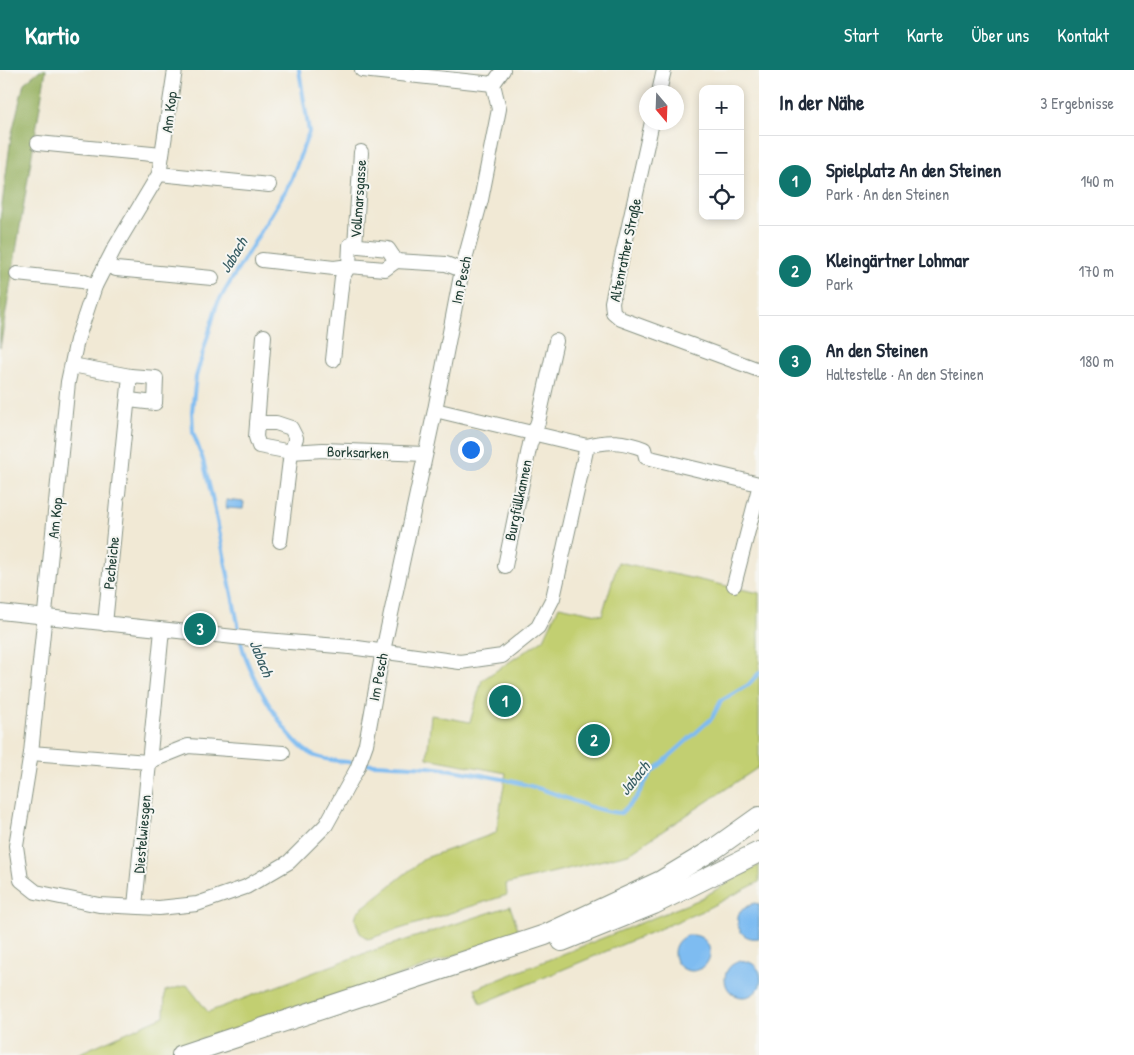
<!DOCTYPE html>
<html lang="de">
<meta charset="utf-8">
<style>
:root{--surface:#fff;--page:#f6f6f7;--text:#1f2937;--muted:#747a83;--line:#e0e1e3;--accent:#0f766e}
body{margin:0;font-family:"Patrick Hand",sans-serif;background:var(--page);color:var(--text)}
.controls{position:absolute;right:15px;top:15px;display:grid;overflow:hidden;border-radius:10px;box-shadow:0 2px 8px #0003}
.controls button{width:45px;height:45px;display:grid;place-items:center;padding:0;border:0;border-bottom:1px solid var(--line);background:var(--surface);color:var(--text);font:25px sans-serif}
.compass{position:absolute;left:639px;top:15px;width:45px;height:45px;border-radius:50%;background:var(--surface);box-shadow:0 2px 8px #0003;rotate:161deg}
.you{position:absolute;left:470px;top:379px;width:18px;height:18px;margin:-12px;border:4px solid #fff;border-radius:50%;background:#1a73e8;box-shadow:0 0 0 8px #1a73e833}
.badge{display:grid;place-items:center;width:32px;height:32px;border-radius:50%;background:var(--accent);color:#fff;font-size:16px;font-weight:700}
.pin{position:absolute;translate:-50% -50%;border:2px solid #fff;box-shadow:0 1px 5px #0006}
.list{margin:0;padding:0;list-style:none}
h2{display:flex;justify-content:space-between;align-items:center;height:65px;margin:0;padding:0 20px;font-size:21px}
h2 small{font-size:16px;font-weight:400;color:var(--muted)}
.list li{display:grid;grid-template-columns:32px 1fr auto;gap:15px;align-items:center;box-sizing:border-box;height:90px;padding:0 20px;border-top:1px solid var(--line)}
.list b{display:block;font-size:19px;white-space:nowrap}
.list p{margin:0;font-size:16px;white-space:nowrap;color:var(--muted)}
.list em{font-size:16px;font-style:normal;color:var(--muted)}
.icon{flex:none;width:28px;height:28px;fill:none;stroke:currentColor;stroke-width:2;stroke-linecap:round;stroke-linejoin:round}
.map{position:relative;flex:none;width:759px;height:985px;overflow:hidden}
header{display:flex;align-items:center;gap:30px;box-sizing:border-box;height:70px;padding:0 25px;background:var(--accent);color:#fff}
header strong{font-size:24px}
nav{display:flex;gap:28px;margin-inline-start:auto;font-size:18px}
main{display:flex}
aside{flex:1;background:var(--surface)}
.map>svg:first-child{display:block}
.green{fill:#c2cf71;stroke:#708652}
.forest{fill:#99b263;stroke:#5c784c}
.water{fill:#7ebcf1;stroke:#4e7c92}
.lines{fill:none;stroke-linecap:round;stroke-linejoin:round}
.stream{stroke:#7ebcf1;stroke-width:4}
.minor-casing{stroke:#889384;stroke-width:16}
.highway-casing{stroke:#889384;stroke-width:22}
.minor{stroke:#fff;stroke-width:14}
.highway{stroke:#fff;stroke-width:20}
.labels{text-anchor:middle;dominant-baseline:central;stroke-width:4;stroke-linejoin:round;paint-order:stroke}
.street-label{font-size:15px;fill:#1f3d34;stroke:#f6f6f2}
.water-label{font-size:16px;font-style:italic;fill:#375d63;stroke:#f6f6f2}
</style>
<header>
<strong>Kartio</strong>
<nav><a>Start</a><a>Karte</a><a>Über uns</a><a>Kontakt</a></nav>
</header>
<main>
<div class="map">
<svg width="759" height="985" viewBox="0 0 759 985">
<rect width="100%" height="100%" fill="#f6f6f2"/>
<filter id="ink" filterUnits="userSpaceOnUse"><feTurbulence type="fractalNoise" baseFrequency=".02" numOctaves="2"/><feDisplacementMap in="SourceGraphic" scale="10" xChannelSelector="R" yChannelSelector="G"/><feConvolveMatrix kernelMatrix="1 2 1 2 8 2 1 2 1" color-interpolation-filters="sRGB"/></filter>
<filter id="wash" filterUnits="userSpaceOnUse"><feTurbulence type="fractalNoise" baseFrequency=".0096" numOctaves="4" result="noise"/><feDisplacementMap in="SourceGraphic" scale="20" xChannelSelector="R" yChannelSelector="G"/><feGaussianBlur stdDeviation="1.12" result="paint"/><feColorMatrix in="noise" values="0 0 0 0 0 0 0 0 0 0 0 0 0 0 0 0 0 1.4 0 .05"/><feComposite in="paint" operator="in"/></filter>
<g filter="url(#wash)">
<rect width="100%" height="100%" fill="#f1e9d5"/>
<!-- green -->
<g class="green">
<path d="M618,492L759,523V697L628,784L506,814L507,825L368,869L360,863L355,849L357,842L425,788L496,763L506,703L427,688L431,645L470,652L482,610L544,569L559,536L602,545Z"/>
<path d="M759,795V812L702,841L481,934L475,919L698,830Z"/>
<path d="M510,836L519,862L371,916L152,985H75L164,946L165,921L187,915L208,942L360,885Z"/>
</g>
<!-- forest -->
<path class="forest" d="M40,0H46L0,278V150L11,67L24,13Z"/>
<!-- water -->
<g class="water">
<path d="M226,430L244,432L243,439L226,438Z"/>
<path d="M754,833L759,834V868C742,871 733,856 740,841Z"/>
<circle cx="692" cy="883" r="18"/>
<circle cx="743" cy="909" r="18"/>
</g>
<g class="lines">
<!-- stream -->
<g class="stream">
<path d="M240,564L213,431L203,390L193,362L192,341L196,307L217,234L290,113L309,62L299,0"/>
<path d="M241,571C246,600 284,667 309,683C327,696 410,694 437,698C468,702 503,708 534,717C563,725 591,741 621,743L636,728L651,703L712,648L721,631L748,615L759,603"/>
</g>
</g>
</g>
<g filter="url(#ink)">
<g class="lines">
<defs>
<g id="minor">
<path d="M175,0L159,104L114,179L95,216L77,270L68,312L31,683L16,776L21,810L36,822L99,835L159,838L197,834L246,817L289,792L326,755L357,699L366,674L383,581L435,340L462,200L481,130L499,39L493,14L503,0"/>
<path d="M362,0L493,14"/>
<path d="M659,22L664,0"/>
<path d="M652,52L612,232L613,242L621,249L759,300"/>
<path d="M38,73L162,85"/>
<path d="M159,104L269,115"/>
<path d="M355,176L361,82"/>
<path d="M262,190L334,198L349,196L385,199L396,191L388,179L350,175L349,196L342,208L333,290"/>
<path d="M396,191L446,194L462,200"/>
<path d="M105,195L116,199L212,208"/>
<path d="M17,204L82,211L95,216"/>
<path d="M264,266L256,367L259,376L291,382L323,380L425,384"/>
<path d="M72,295L130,306L118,424"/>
<path d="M129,330L155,333L156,308L130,306"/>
<path d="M435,340L587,376C609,370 623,371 644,379L646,387L759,414"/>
<path d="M257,353H276L291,358L296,368L291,382L280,471"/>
<path d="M505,496L530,374L538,352L556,271"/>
<path d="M734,515L759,418"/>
<path d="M0,542L253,569L350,577L460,592L502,586L538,557L553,528L587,376"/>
<path d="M105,554L117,432"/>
<path d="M31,683L148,692L188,676L283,683"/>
<path d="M135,836L162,560"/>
</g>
<g id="highway">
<path d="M562,871L654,834L759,782"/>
<path d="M182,985L545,865L661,811L714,779L759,747"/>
</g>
</defs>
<!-- minor casing -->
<use href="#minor" class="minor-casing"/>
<!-- highway casing -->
<use href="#highway" class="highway-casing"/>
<!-- minor -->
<use href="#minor" class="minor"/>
<!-- highway -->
<use href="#highway" class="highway"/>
</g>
</g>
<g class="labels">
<!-- street labels -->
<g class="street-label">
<text transform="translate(169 42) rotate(-83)">Am Kop</text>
<text transform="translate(358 129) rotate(-86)">Vollmarsgasse</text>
<text transform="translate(625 180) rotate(-78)">Altenrather Straße</text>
<text transform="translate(461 210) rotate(-78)">Im Pesch</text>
<text transform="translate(358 382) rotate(2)">Borksarken</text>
<text transform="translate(518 430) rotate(-78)">Burgfüllkannen</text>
<text transform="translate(55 448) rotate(-84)">Am Kop</text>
<text transform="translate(111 493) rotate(-84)">Pecheiche</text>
<text transform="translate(378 607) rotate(-79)">Im Pesch</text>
<text transform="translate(142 764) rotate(-85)">Diestelwiesgen</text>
</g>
<!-- water labels -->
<g class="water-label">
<text transform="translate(233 185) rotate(-59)">Jabach</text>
<text transform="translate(262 588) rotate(68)">Jabach</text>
<text transform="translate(634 708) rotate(-51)">Jabach</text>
</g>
</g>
</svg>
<div class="controls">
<button>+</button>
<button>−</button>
<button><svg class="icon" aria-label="locate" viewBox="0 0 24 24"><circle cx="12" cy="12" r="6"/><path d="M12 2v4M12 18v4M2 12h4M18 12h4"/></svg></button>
</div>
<svg class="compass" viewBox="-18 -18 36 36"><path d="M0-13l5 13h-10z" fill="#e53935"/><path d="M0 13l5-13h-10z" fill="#747a83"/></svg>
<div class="you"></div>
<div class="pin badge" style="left:505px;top:631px">1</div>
<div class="pin badge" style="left:594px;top:670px">2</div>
<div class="pin badge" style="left:200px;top:559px">3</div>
</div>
<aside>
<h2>In der Nähe<small>3 Ergebnisse</small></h2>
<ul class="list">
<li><span class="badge">1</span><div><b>Spielplatz An den Steinen</b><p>Park · An den Steinen</p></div><em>140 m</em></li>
<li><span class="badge">2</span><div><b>Kleingärtner Lohmar</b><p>Park</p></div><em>170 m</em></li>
<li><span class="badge">3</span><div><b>An den Steinen</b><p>Haltestelle · An den Steinen</p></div><em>180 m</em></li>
</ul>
</aside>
</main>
